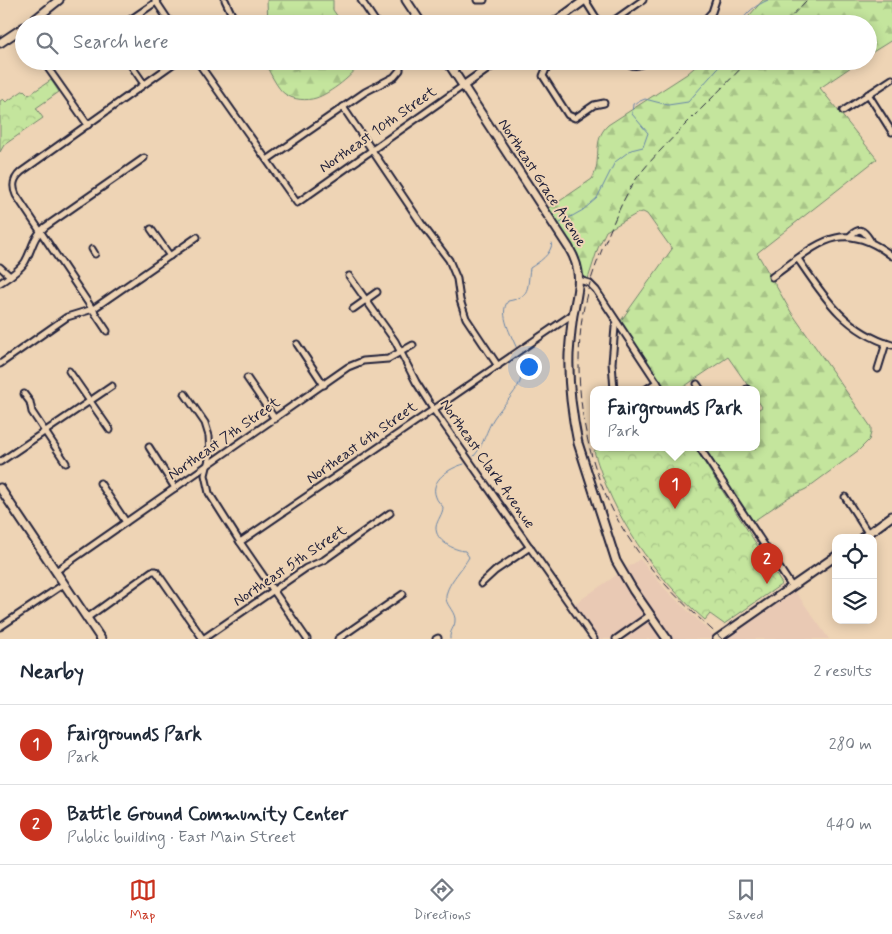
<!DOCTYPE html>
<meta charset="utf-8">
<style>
:root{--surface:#fff;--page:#f2f2f3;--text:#1f2937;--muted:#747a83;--line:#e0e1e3;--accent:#c8321e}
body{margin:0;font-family:Mynerve,sans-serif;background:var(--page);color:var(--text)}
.controls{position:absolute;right:15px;bottom:15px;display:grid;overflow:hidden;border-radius:10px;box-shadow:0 2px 12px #0003}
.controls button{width:45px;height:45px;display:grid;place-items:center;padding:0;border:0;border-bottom:1px solid var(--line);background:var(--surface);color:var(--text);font:25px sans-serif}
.you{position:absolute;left:528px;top:366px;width:18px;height:18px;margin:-12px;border:4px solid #fff;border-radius:50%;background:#1a73e8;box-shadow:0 0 0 8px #1a73e833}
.badge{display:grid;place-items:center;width:32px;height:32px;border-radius:50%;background:var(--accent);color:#fff;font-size:16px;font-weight:700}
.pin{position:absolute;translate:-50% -41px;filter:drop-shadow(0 1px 2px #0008)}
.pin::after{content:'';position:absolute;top:26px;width:18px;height:15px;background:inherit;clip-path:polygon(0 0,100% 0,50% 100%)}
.popup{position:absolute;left:590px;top:386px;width:170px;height:65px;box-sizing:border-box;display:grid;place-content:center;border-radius:10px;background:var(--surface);filter:drop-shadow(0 1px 4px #0005);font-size:16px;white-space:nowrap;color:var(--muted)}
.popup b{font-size:19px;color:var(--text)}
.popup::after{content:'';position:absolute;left:50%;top:100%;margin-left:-10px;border:10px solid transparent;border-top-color:var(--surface)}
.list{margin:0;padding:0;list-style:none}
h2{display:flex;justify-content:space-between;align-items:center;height:65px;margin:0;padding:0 20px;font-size:21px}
h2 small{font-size:16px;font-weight:400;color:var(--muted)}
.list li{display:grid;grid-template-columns:32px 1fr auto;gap:15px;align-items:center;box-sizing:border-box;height:80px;padding:0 20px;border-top:1px solid var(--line)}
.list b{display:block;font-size:19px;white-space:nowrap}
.list p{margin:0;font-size:16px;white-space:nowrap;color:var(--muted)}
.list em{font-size:16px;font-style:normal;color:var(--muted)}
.icon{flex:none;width:28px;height:28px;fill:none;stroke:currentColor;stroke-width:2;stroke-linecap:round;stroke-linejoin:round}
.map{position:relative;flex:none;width:892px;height:639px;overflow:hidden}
.search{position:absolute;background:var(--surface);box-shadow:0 2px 12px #0003;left:15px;right:15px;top:15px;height:55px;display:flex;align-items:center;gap:12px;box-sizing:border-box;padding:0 18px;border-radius:28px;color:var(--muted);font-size:19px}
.sheet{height:225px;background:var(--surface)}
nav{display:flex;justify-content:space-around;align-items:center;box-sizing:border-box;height:70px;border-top:1px solid var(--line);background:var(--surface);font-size:14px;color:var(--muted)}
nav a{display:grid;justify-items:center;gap:2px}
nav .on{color:var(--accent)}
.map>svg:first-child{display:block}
.built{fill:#e9c9b4}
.forest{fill:url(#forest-firs);stroke:#73846c}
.park{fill:url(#park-crowns);stroke:#73846c}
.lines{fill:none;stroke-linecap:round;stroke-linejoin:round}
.stream{stroke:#6885a9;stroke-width:1}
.street-casing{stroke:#22223b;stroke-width:9}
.secondary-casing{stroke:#22223b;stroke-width:11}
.street{stroke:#eed4b5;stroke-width:5}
.secondary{stroke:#eed4b5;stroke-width:7}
.rail{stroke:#22223b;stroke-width:1;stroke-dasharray:8 4;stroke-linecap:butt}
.labels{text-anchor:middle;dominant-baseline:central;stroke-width:4;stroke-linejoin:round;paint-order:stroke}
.street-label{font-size:15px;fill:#22223b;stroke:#eed4b5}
</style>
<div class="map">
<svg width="892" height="639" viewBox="0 0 892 639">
<defs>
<pattern id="forest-firs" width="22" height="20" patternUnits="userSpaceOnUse" patternTransform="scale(1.25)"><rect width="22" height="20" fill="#c4e59d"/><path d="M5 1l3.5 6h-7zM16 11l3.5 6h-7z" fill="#a8c488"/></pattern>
<pattern id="park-crowns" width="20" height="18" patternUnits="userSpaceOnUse" patternTransform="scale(1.25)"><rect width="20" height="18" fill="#c4e59d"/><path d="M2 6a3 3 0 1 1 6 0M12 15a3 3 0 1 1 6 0" fill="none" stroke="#a8c488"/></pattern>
</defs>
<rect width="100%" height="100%" fill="#eed4b5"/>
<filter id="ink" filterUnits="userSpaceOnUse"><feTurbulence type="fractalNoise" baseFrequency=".02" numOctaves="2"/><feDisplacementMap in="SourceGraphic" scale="10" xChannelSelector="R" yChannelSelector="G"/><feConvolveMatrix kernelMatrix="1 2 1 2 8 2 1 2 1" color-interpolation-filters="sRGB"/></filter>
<g filter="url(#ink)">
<!-- built -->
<g class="built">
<path d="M640,559L666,590L718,639H596L573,605Z"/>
<path d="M795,591L829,639H725Z"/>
</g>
<!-- forest -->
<g class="forest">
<path d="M267,0H333V10L343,24H268Z"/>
<path d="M763,0H892V40L868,55V24H742Z"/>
<path d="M264,61H361C356,74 329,94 316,98C307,101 293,100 285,94C278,90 268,69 264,61Z"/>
<path d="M702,61H860L820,88L877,159L757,253L791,312L871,427V433L869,440L859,450L806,489L789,497L752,522L705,448H756V411L762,407L756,398V390H751L728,357L679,390H664L620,322L672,249L647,214L643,212L638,213L606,231L598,248L588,279L584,276L575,250L548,209L592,179C603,160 591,141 608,125L687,74Z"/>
</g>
<!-- park -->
<g class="park">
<path d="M51,80L59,92L36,108L43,118L4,145L0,152V101L3,99L6,102L24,90L29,95Z"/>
<path d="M598,448H695L782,584L724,624L710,614L705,620C653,575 613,517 594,451Z"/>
</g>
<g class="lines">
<!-- stream -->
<g class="stream">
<path d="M741,24C745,12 757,5 768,0"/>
<path d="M560,223L583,210L597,198L615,162L631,150L643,147L648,133L632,114L633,104L645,99L668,105L688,102L724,61"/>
<path d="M517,349C512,336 498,314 508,301C531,297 527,288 530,268C539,262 551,255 552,243"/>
<path d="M474,456C484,445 486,430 494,418C502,406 514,395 520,382C522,376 522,366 521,359"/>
<path d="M450,639C449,631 455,627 455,621C456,613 447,606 446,599C445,585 463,569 469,557L465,551C454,550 435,541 436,527C437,520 443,514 443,507C441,504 437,501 436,497C429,480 450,468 464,464"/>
</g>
<defs>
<g id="street">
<path d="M155,0L171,24"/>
<path d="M225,0L232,15L229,24"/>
<path d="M361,0L377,24"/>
<path d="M477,0H484"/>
<path d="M585,0L600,24"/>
<path d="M124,24L156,2"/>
<path d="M609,24L643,0"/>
<path d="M701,24L712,12L716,0"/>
<path d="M43,61L88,125"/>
<path d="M128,61L144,84"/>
<path d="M197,61L297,203L463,86"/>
<path d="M557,61L546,69L543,76L568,115L575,118L594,105L604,103"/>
<path d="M625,61C632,67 639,67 647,61"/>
<path d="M868,94L892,132"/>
<path d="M343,107L421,223L449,260L457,279L460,300L466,318L498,366"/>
<path d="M843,111L892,79"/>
<path d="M267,160L365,92L394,77L400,70V61"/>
<path d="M151,229L170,256"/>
<path d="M850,236C860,227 863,229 870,240"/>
<path d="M92,249L95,254"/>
<path d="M798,259C824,297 845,331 892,345"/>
<path d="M0,267L10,276"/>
<path d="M349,276L395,341L416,382L433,409L594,639"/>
<path d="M772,277C816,246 840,216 892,256"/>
<path d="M579,280L589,283L596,290L662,390"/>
<path d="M0,283C9,277 19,271 25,262C33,248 32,238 45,227L144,158"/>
<path d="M353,309L377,292"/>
<path d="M107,331L16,195C12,186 13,179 21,172L177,61"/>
<path d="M297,344L324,385"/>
<path d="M0,364L67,317L93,309L197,237"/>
<path d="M878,369L886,343"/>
<path d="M69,371L110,430"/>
<path d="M247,378L275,419"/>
<path d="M697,384L701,390"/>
<path d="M614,390L612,363L615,327L617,323"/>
<path d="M645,390L657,382"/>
<path d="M746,390L747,389"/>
<path d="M24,394L30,402L32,412L66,463"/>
<path d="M185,394L205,423L209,436L210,455L205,475L209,493L240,542L307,639"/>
<path d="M149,447L175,488"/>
<path d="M700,448L792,587"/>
<path d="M0,462L112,386"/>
<path d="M100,483L126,522"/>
<path d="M845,497L868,533"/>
<path d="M240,542L573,314"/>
<path d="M56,571L348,367L363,361L388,359L413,345"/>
<path d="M481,584L495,571L530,547"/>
<path d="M87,618L152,571H156L203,639"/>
<path d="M0,627L64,584"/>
<path d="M203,639L306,568L324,560L390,513"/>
<path d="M338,639L403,594"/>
<path d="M436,639L438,638"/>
<path d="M616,639L650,615"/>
</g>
<g id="secondary">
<path d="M406,0L422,24"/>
<path d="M29,24L59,0"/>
<path d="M552,24L585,0"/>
<path d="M0,43L24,27"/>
<path d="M447,61L569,248C584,273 578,289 573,315C571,328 570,341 569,354C568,384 572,414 578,443L616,561L633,590L667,639"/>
<path d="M463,86L498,61"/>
<path d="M0,488L101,639"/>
<path d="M862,538L892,516"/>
<path d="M717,639L836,556"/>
</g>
</defs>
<!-- street casing -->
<use href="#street" class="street-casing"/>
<!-- secondary casing -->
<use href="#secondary" class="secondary-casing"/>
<!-- street -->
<use href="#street" class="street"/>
<!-- secondary -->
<use href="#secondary" class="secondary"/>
<!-- rail -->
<g class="rail">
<path d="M784,24L807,0"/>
<path d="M722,639C688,608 655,578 630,540C589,479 573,399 581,327C584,294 596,263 609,233C616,216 624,198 634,182C648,162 667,144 684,126C705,105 727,83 748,61"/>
</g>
</g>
</g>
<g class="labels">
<!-- street labels -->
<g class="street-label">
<text transform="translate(378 130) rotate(-35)">Northeast 10th Street</text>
<text transform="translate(542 183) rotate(57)">Northeast Grace Avenue</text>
<text transform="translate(224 439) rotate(-35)">Northeast 7th Street</text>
<text transform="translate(362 443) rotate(-35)">Northeast 6th Street</text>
<text transform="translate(487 464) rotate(55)">Northeast Clark Avenue</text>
<text transform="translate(290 566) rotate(-34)">Northeast 5th Street</text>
</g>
</g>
</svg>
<div class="controls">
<button><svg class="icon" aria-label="locate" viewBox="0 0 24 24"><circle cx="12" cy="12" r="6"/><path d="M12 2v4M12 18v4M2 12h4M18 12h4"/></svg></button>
<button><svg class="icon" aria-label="layers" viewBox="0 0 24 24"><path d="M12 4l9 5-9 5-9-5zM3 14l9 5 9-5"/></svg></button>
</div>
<div class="you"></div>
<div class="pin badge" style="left:675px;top:509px">1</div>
<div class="popup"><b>Fairgrounds Park</b>Park</div>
<div class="pin badge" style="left:767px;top:584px">2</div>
<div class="search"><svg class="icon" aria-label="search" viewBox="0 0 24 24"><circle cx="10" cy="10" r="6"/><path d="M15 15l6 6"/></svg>Search here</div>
</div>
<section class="sheet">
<h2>Nearby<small>2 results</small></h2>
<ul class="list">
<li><span class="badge">1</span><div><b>Fairgrounds Park</b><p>Park</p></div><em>280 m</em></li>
<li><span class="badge">2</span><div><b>Battle Ground Community Center</b><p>Public building · East Main Street</p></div><em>440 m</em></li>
</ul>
</section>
<nav>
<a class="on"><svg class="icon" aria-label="map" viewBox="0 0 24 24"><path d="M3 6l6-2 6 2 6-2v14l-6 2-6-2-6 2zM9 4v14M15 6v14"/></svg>Map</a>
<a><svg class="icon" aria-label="directions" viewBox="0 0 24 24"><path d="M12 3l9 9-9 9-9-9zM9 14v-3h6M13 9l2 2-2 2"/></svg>Directions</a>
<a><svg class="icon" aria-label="saved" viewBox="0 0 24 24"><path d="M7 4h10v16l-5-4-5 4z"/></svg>Saved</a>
</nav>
